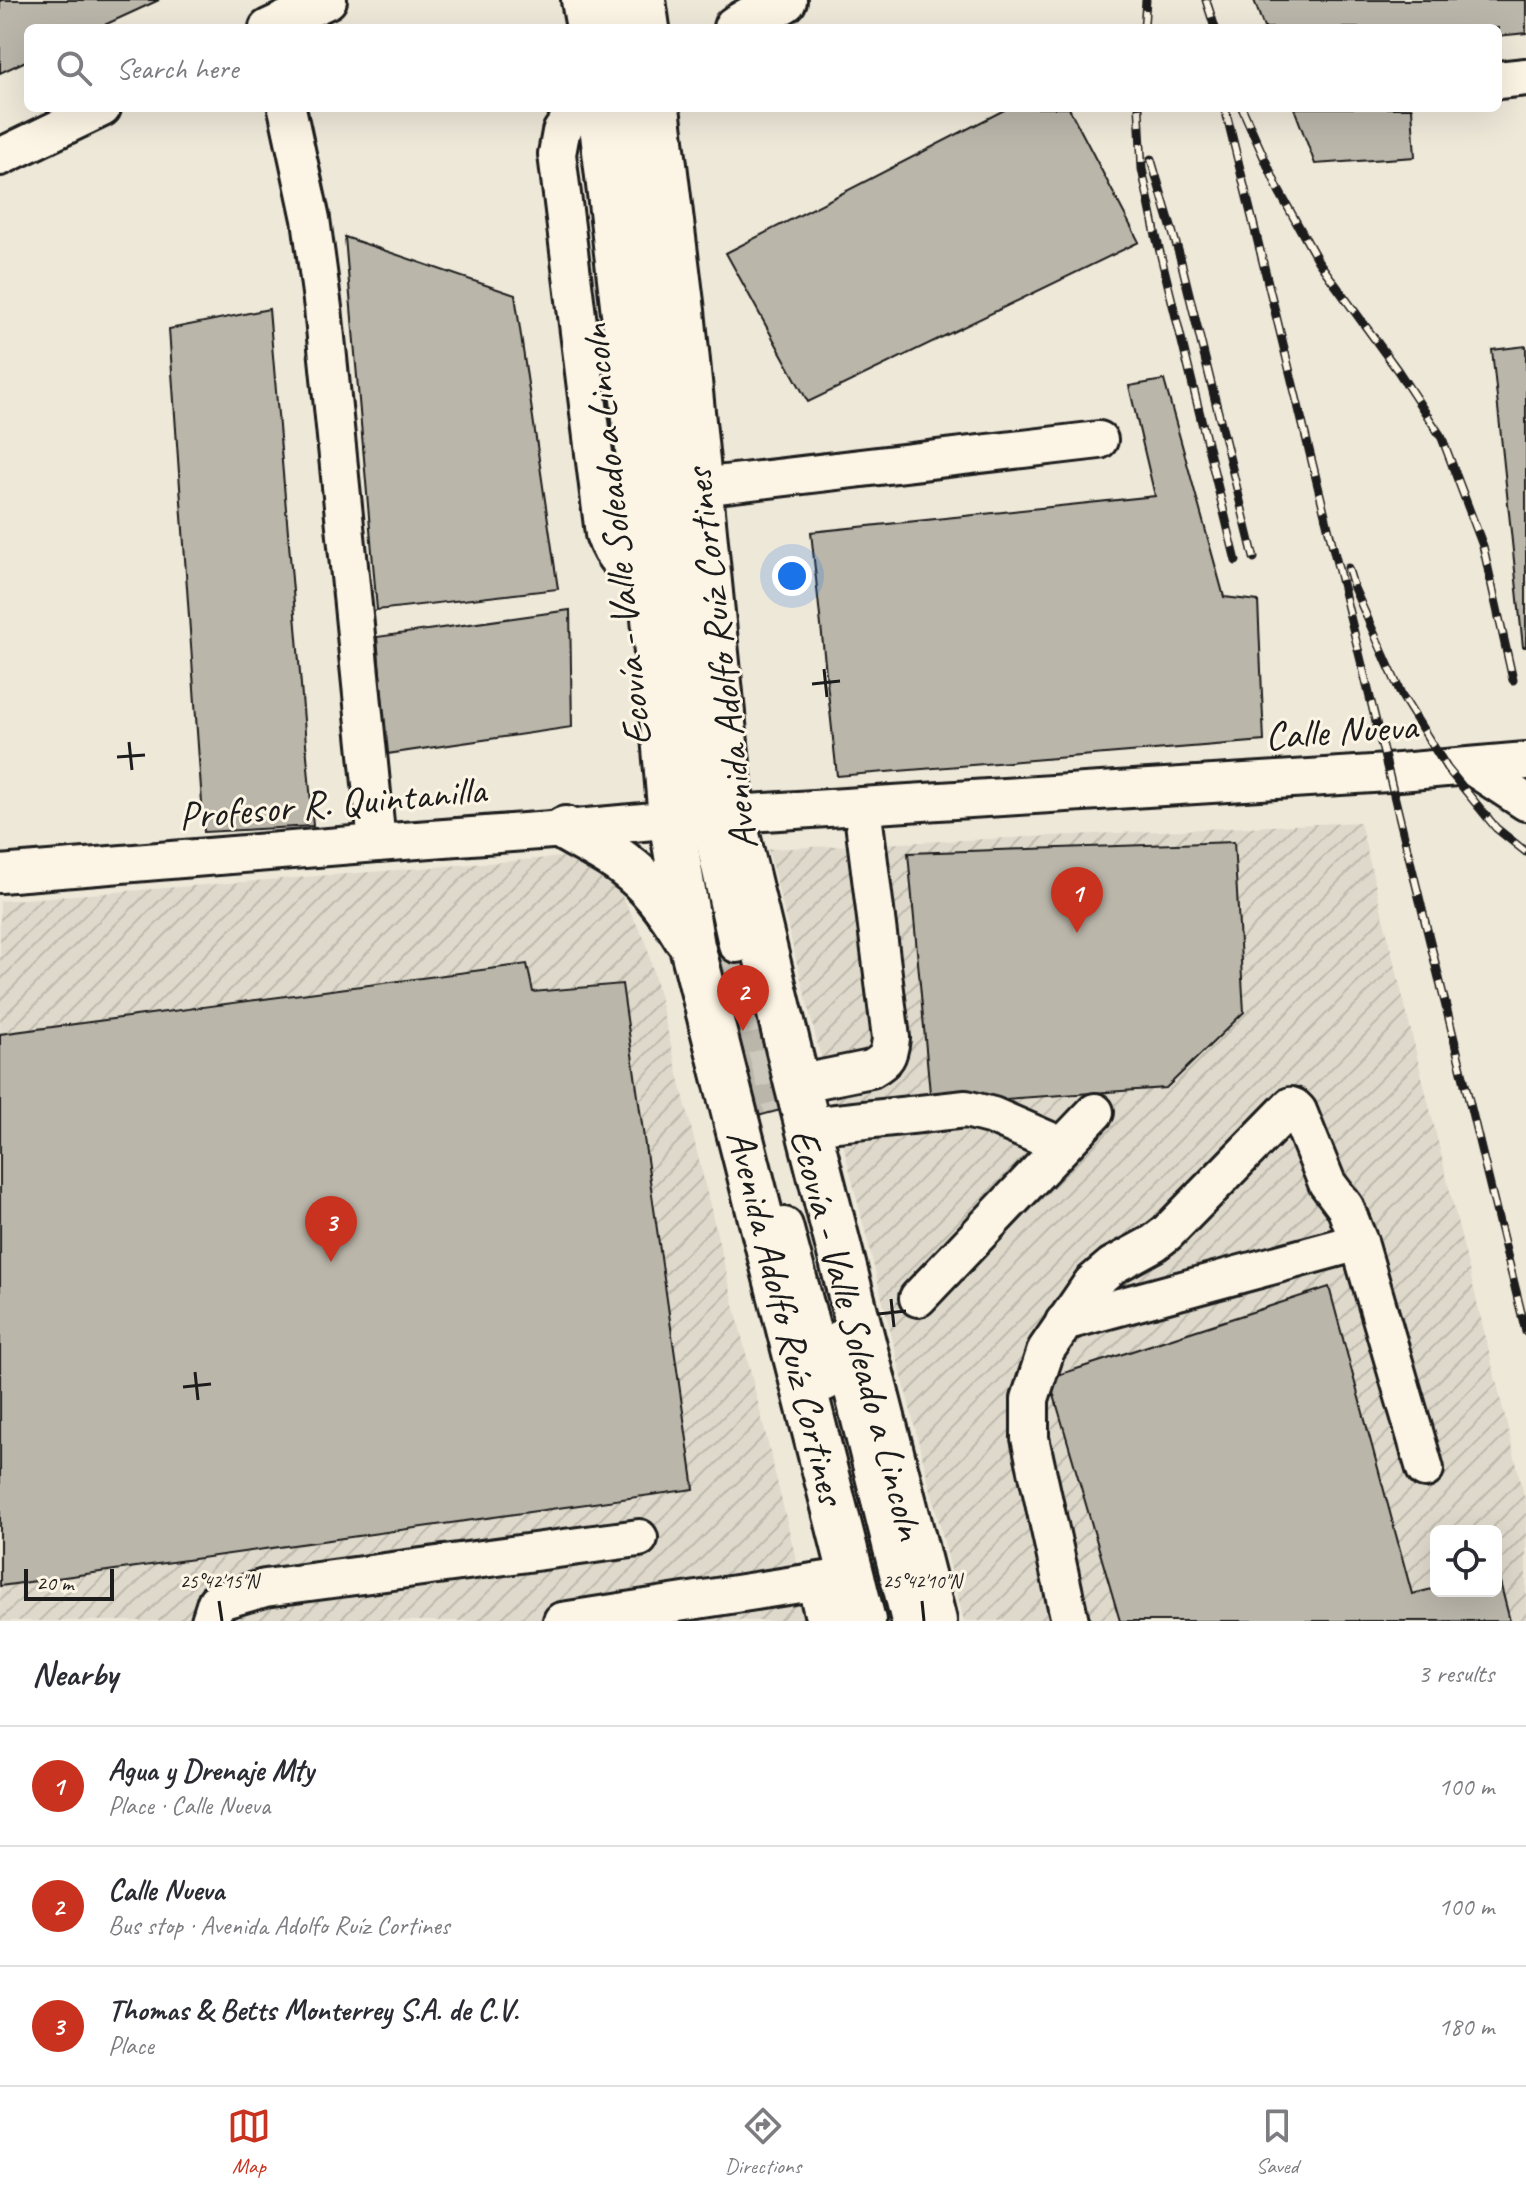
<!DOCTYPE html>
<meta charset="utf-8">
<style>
:root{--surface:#fff;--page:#f7f7f7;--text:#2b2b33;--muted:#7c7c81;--line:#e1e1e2;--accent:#c8321e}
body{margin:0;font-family:Caveat,sans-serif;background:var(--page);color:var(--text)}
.controls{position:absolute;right:24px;bottom:24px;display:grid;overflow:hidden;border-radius:12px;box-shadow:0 8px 32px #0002}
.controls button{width:72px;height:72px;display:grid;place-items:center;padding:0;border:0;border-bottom:2px solid var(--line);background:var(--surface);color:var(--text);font:40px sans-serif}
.scale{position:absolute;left:24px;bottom:20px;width:90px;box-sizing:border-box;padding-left:8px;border:4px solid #1c1c1c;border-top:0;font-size:22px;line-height:28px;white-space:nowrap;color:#1c1c1c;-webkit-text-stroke:6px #fcf5e5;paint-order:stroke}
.you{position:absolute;left:792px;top:576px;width:28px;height:28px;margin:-20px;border:6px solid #fff;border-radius:50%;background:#1a73e8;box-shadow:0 0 0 12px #1a73e833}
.badge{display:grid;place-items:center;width:52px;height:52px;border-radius:50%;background:var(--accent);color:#fff;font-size:26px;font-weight:700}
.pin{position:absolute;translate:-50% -66px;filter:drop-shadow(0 2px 4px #0008)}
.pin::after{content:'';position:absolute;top:42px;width:28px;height:24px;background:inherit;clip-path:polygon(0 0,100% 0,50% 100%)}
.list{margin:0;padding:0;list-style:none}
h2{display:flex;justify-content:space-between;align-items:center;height:104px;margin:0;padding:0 32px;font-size:34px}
h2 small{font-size:26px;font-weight:400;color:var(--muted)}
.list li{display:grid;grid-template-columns:52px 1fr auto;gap:24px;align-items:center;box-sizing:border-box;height:120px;padding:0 32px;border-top:2px solid var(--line)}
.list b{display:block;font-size:30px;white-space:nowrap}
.list p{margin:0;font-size:26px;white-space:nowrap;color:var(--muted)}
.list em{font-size:26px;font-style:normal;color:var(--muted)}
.icon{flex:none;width:44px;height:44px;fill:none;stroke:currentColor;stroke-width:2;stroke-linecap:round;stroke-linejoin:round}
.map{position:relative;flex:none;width:1526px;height:1621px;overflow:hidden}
.search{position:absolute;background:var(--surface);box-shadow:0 8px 32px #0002;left:24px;right:24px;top:24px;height:88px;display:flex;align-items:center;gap:20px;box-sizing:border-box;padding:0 28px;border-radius:12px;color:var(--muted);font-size:30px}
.sheet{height:464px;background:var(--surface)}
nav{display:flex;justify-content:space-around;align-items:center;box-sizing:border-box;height:112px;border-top:2px solid var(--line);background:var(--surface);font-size:22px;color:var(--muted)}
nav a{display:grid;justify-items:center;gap:4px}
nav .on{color:var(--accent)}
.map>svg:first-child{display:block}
.industrial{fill:url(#industrial-furrows);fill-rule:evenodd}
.building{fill:#bab6aa;stroke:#1c1c1c;stroke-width:2}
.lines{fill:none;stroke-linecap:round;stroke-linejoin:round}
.minor-tunnel{stroke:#cec9bd;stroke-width:36;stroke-dasharray:36 18;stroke-linecap:butt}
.minor-casing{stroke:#1c1c1c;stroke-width:42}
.major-casing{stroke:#1c1c1c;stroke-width:50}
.minor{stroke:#fcf5e5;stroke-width:36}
.major{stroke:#fcf5e5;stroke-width:44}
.rail-casing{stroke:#1c1c1c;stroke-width:9}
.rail{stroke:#fcf5e5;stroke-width:6;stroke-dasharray:18;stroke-linecap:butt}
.ticks{fill:none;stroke:#1c1c1c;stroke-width:3}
.labels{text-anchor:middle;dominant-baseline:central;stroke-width:6;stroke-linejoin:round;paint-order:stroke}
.street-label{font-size:40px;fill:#1c1c1c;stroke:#fcf5e5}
.ticks-label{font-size:20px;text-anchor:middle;fill:#1c1c1c;stroke:#fcf5e5;stroke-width:6;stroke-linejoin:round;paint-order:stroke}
</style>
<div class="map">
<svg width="1526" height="1621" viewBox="0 0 1526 1621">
<defs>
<pattern id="industrial-furrows" width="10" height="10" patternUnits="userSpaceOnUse" patternTransform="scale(2)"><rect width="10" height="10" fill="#ded9cb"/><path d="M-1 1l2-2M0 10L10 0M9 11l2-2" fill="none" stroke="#bebaae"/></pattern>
</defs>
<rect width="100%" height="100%" fill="#eee8d9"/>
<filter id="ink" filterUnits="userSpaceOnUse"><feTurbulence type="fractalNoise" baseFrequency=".0125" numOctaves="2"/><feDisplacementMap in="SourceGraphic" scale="16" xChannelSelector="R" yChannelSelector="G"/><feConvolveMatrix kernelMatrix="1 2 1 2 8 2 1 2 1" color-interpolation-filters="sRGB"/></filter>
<g filter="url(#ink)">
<!-- industrial -->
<g class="industrial">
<path d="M1360,822L1526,1503V1621H964L768,849ZM1436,1531H1496V1591H1436Z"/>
<path d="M563,857L609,872L646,942L811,1621H0V901Z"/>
</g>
<!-- building -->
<g class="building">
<path d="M0,0H159L98,28H28V60L0,73Z"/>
<path d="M1254,0H1526V33L1498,36V28H1264Z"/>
<path d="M1008,108H1069L1139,242L808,402L726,253Z"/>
<path d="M1294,108H1412L1415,157L1315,164Z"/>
<path d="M345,237L515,295L558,589L377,610Z"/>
<path d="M269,309L313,826L204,832L169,329Z"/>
<path d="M1526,346V647H1523L1492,350Z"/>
<path d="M1164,380L1224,597L1258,601L1264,741L837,776L811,532L1155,496L1129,386Z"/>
<path d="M570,610L572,727L387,754L377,637Z"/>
<path d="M1234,842L1244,1012L1166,1088L931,1104L908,853Z"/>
<path d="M743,942L788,1108L743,1120L699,954Z"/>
<path d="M527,964L533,992L622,984L694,1489L0,1586V1034Z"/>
<path d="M1329,1287L1412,1594L1436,1588V1591H1496V1575L1498,1574L1510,1621H1120L1049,1378Z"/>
</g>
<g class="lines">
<!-- minor-tunnel -->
<path class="minor-tunnel" d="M737,944L782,1108"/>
<defs>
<g id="minor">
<path d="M609,0L613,28"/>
<path d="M268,28L328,0"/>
<path d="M1498,80L1526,77"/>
<path d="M287,108L311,219L323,308L377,843"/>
<path d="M577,108L561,132L557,154L604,534C613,562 626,568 651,582"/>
<path d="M623,108L709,816L737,944"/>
<path d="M0,157L102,108"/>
<path d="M700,487L1099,440"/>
<path d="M1471,766L1526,802"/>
<path d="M0,874L377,843L565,829L732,814L1388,773L1526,761"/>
<path d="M797,1084L871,1069C887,1060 889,1056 891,1038L862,806"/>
<path d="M809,1126L966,1109L993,1116L1062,1146"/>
<path d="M784,1226L826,1382"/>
<path d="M918,1298L1095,1112"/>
<path d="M1064,1322L1359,1242"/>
<path d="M840,1339L910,1621"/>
<path d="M815,1582L825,1621"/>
<path d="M210,1621L216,1602L265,1588L639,1538"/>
<path d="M562,1621L852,1576"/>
<path d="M1070,1621L1030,1438V1399L1046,1350L1092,1283L1112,1266L1154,1243L1167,1233L1291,1106L1294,1107L1298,1111L1327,1183L1345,1207L1359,1242L1425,1469"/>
</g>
<g id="major">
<path d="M584,0L589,28"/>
<path d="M643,0L647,28"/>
<path d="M736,28L784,0"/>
<path d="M600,108L627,338L651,582L671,819L692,946L863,1621"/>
<path d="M657,108L682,311L732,814L797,1084L934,1621"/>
<path d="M565,829C585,841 607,851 625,865C651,884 670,910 686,937"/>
</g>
</defs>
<!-- minor casing -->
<use href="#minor" class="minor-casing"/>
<!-- major casing -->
<use href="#major" class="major-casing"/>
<!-- minor -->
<use href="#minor" class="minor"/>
<!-- major -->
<use href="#major" class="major"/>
<defs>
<g id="rail">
<path d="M1206,0L1215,28"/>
<path d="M1144,28L1146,0"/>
<path d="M1139,108L1142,169L1156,236L1236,561"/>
<path d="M1225,108L1526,1332"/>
<path d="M1242,108L1279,191L1318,261L1398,371L1442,438L1483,546L1513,680"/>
<path d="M1151,159L1180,257L1254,558"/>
<path d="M1348,568L1354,588L1402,696L1447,768L1496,828L1526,852"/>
</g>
</defs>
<!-- rail casing -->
<use href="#rail" class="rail-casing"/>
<!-- rail -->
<use href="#rail" class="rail"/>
</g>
</g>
<!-- ticks -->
<path class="ticks" d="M824,669L827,697M812,684L840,681M129,742L132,770M117,757L145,755M891,1299L894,1327M878,1314L906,1311M195,1372L198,1400M183,1387L211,1384M219,1601L222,1621M922,1601L924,1621"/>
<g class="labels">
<!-- street labels -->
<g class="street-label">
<text transform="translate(616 535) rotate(-96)">Ecovía - Valle Soleado a Lincoln</text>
<text transform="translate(721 659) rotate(-97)">Avenida Adolfo Ruíz Cortines</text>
<text transform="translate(1341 731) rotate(-4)">Calle Nueva</text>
<text transform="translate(332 803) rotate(-5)">Profesor R. Quintanilla</text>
<text transform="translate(786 1317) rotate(76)">Avenida Adolfo Ruíz Cortines</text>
<text transform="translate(857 1334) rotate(75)">Ecovía - Valle Soleado a Lincoln</text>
</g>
</g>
<g class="ticks-label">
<text x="219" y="1588">25°42'15"N</text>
<text x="922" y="1588">25°42'10"N</text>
</g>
</svg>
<div class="controls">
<button><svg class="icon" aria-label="locate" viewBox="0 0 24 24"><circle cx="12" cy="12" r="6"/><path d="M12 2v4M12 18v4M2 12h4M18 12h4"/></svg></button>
</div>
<div class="scale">20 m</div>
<div class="you"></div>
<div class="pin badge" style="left:1077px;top:933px">1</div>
<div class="pin badge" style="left:743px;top:1031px">2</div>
<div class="pin badge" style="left:331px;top:1262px">3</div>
<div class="search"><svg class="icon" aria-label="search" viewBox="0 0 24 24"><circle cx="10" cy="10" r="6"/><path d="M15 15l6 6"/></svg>Search here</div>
</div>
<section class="sheet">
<h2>Nearby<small>3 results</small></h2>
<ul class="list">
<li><span class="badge">1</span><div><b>Agua y Drenaje Mty</b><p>Place · Calle Nueva</p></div><em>100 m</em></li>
<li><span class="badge">2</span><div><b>Calle Nueva</b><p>Bus stop · Avenida Adolfo Ruíz Cortines</p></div><em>100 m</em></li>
<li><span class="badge">3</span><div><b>Thomas &amp; Betts Monterrey S.A. de C.V.</b><p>Place</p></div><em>180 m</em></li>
</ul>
</section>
<nav>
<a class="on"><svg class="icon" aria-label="map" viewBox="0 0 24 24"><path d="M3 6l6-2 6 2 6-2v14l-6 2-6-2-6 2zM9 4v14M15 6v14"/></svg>Map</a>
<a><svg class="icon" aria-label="directions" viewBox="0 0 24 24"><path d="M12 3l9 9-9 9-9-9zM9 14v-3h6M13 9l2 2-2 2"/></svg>Directions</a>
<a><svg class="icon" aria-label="saved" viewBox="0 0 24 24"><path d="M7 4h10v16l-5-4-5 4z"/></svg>Saved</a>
</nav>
